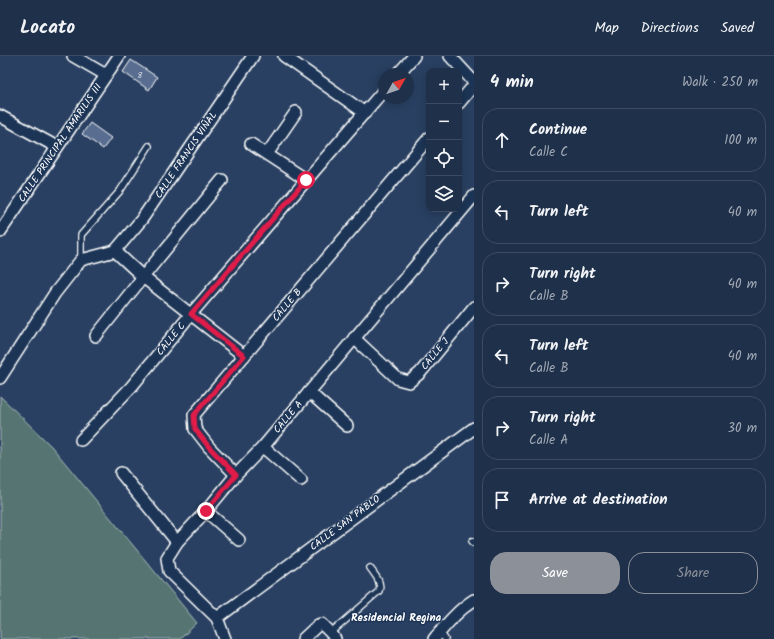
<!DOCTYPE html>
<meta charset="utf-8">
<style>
:root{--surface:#1f304a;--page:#273851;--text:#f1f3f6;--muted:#a1a9b5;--line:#3c4b62;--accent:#8c9099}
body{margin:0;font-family:Kalam,sans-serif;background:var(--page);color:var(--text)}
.controls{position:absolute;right:12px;top:12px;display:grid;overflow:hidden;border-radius:8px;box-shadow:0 2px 10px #0003}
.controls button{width:36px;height:36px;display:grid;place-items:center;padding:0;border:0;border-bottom:1px solid var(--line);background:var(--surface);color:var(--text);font:20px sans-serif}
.compass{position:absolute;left:378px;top:12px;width:36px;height:36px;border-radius:50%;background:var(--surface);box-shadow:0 2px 10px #0003;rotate:50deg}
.stop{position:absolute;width:12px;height:12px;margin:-9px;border:3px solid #e11d48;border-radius:50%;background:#fff}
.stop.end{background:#e11d48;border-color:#fff;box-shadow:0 1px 4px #0008}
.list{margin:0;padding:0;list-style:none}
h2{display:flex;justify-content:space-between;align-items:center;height:52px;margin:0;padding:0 16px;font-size:17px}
h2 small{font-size:13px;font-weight:400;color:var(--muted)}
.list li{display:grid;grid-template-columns:26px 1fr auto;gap:12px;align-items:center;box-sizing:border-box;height:64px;margin:0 8px 8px;padding:0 8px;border:1px solid var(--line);border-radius:16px}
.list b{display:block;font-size:15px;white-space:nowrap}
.list p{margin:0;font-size:13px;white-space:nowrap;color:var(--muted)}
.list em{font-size:13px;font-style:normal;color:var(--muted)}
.actions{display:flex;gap:8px;padding:12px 16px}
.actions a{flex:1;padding:9px 0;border:1px solid var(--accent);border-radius:16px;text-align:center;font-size:14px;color:var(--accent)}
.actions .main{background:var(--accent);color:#fff}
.icon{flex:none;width:22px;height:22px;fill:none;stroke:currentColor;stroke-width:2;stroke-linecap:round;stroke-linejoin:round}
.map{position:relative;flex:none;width:474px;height:583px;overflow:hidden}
header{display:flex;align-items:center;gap:24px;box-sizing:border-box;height:56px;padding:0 20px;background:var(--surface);border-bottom:1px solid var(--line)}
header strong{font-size:19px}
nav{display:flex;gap:22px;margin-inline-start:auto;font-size:14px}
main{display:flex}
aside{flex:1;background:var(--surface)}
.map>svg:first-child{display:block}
.green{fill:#577472;stroke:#abbab8}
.building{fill:#586d90;stroke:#fff}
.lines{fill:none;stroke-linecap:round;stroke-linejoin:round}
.service-casing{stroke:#fff;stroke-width:8}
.minor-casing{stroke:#fff;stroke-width:14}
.service{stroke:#1d3557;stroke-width:5.5}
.minor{stroke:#1d3557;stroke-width:11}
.route{stroke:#e11d48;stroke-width:5}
.labels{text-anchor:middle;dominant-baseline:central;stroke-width:3;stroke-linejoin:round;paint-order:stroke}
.number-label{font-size:8px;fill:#d5dae3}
.street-label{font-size:10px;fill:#fff;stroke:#1d3557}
.neighbourhood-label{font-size:11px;font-weight:bold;fill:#fff;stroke:#1d3557}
</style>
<header>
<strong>Locato</strong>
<nav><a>Map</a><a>Directions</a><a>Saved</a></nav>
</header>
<main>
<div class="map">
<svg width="474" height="583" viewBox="0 0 474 583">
<rect width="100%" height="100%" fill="#294062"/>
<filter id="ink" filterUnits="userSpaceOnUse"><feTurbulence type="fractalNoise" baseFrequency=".025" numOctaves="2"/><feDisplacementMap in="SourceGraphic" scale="8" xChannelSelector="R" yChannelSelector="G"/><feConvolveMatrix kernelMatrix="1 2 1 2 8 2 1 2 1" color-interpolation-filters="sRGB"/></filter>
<g filter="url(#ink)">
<!-- green -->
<path class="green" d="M0,340L52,391L197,567L180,583H0Z"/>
<!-- building -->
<g class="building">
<path d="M131,4L157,21L149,34L123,16Z"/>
<path d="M90,67L111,82L103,93L82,78Z"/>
</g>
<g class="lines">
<defs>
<g id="service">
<path d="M81,204V179L120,135L149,90"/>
<path d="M472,485L474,487"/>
<path d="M440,576L445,583"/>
<path d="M331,577L379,535C382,526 375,519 370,512"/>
</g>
<g id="minor">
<path d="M73,0L106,19"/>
<path d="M284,0L365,57"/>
<path d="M450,0L474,26"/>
<path d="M398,18L414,0"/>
<path d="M459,47L474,29"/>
<path d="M0,60L57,91"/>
<path d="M251,88L306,124"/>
<path d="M267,98L296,56"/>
<path d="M0,176L119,0"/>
<path d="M115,195L142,163L253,0"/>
<path d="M115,195L143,221L244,300"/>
<path d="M96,280L143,221L222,124"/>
<path d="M354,282L398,323L409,326L420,317L474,251"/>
<path d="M0,322L55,237L81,204L115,195"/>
<path d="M309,336L347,370"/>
<path d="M81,384L132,330L191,258L384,34"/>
<path d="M263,391L301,424"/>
<path d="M121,417L177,486"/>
<path d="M236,419L209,391L195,373L194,359L429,82"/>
<path d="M206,455L239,484"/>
<path d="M217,562L474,372"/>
<path d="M225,583L217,562L169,515L167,502L177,486L206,455L236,419L263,391L474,140"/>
<path d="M303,583L318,569L322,568L331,577L335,583"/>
<path d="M434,583C446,569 458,554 474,544"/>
</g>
</defs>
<!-- service casing -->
<use href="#service" class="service-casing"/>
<!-- minor casing -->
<use href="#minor" class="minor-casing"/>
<!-- service -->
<use href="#service" class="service"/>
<!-- minor -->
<use href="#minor" class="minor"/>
</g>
</g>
<g class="lines" filter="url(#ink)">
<!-- route -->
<path class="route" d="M206,455L236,419L209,391L195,373L194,359L244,300L191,258L306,124"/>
</g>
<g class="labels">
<!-- number labels -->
<g class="number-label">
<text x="140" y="19">8</text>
</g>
<!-- street labels -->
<g class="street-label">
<text transform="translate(60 87) rotate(-56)">CALLE PRINCIPAL AMARILIS III</text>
<text transform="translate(186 99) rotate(-56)">CALLE FRANCIS VIÑAL</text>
<text transform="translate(287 249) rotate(-50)">CALLE B</text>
<text transform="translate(171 283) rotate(-51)">CALLE C</text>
<text transform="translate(435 298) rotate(-51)">CALLE J</text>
<text transform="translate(288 361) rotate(-50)">CALLE A</text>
<text transform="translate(345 467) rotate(-37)">CALLE SAN PABLO</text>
</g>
<!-- neighbourhood labels -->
<g class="neighbourhood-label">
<text x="396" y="562">Residencial Regina</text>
</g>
</g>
</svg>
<div class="controls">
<button>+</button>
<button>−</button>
<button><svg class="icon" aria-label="locate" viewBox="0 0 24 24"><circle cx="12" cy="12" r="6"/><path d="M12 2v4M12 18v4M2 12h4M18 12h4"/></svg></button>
<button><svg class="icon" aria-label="layers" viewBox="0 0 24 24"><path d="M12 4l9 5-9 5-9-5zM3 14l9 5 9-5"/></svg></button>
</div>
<svg class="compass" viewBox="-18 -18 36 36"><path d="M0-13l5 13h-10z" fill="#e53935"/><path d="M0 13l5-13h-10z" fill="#a1a9b5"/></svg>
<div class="stop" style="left:306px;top:124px"></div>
<div class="stop end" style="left:206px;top:455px"></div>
</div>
<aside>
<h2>4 min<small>Walk · 250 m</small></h2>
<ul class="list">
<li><svg class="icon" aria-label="ahead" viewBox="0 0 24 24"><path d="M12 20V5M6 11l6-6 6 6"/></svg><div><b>Continue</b><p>Calle C</p></div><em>100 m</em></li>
<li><svg class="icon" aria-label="left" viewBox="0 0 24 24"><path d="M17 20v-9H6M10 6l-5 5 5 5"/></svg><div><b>Turn left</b></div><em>40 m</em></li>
<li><svg class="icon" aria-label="right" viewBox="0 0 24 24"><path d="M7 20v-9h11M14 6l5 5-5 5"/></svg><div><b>Turn right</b><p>Calle B</p></div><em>40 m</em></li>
<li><svg class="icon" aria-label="left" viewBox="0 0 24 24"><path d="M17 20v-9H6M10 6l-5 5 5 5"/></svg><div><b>Turn left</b><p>Calle B</p></div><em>40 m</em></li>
<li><svg class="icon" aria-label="right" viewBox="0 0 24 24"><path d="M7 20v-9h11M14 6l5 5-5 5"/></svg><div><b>Turn right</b><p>Calle A</p></div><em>30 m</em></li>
<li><svg class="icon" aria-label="arrive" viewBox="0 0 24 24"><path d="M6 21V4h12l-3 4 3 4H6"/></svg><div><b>Arrive at destination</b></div></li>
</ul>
<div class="actions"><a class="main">Save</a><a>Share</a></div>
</aside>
</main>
